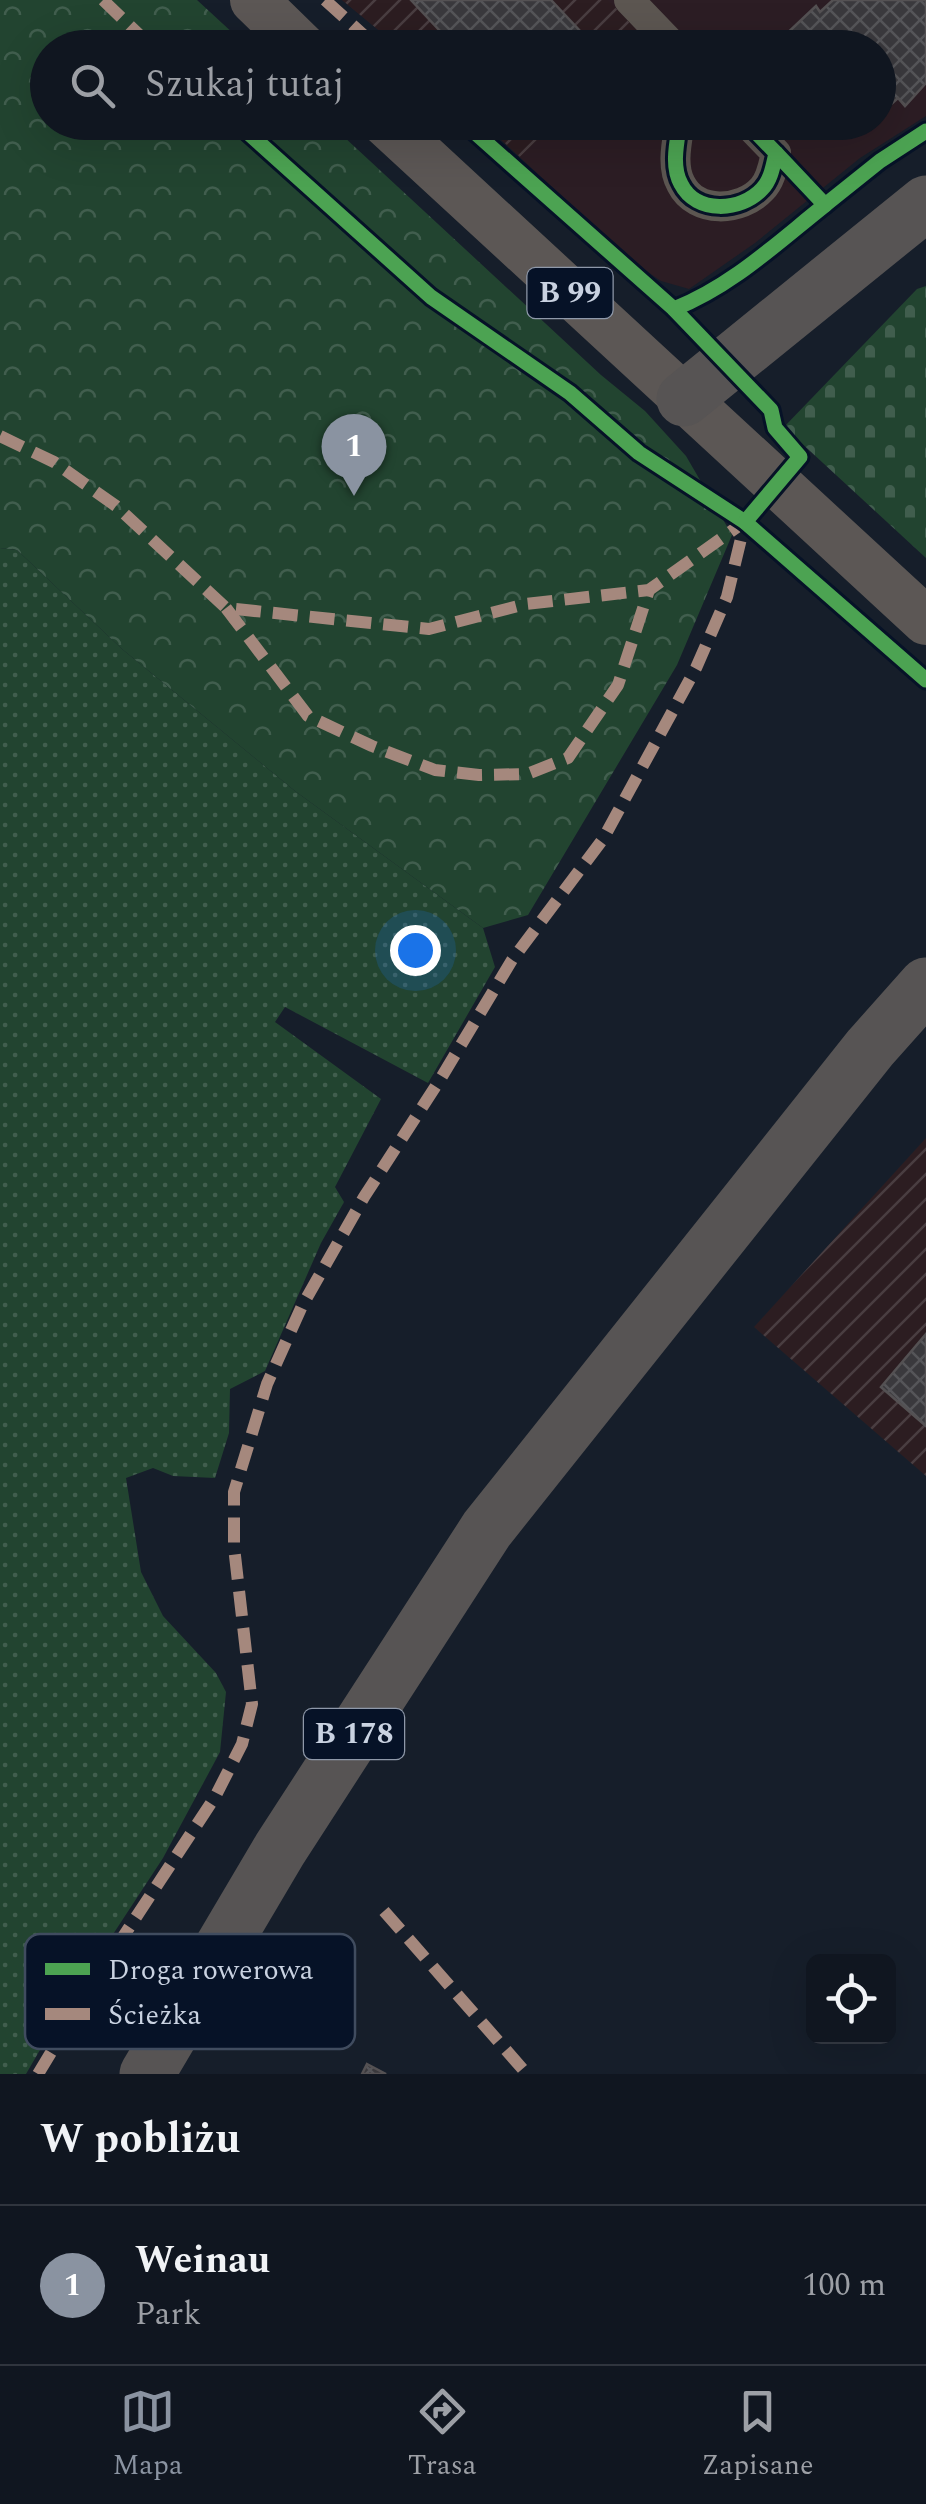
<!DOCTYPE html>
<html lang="pl">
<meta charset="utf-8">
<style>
:root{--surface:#101620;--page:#191f29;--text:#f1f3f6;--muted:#9c9fa5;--line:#30353e;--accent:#8a93a1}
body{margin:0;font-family:Spectral,serif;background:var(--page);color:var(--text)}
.controls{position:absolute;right:30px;bottom:30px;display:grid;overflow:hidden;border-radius:15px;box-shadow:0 10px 40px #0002}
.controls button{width:90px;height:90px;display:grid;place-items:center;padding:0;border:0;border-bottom:2px solid var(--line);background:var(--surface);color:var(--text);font:50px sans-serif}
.you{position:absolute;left:415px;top:950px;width:35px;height:35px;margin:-25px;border:8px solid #fff;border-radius:50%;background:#1a73e8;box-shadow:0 0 0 15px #1a73e833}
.badge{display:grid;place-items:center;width:65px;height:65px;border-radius:50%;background:var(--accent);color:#fff;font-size:32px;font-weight:700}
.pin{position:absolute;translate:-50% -82px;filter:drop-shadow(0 2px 5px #0008)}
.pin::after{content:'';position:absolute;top:52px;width:35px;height:30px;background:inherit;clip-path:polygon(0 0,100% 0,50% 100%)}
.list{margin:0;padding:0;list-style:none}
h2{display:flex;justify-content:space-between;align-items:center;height:130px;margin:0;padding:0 40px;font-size:42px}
h2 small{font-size:32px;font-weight:400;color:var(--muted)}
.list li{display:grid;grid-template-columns:65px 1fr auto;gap:30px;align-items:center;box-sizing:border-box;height:160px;padding:0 40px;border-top:2px solid var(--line)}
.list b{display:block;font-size:38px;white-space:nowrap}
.list p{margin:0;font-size:32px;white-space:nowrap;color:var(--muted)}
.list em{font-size:32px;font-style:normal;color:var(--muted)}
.icon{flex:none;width:55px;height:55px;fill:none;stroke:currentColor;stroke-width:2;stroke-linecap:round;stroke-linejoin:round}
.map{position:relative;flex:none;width:926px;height:2074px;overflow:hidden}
.search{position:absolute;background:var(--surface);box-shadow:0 10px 40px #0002;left:30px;right:30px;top:30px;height:110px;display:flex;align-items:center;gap:25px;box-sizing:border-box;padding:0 35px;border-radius:55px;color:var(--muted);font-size:38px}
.sheet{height:290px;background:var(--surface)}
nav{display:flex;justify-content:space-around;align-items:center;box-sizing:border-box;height:140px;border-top:2px solid var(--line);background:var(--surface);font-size:28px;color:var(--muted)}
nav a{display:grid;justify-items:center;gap:5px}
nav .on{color:var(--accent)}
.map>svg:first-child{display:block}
.commercial{fill:#2c1d24}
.industrial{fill:url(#industrial-furrows)}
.grass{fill:url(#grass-dots)}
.cemetery{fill:url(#cemetery-stones)}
.park{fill:url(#park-crowns)}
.building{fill:url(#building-cross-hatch);stroke:#545153;stroke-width:2.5}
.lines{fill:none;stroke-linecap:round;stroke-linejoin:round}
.street{stroke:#5c5651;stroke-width:30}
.primary{stroke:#5c5755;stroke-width:48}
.highway{stroke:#575454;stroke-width:55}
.quiet{stroke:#a5887d;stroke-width:12;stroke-dasharray:25 12;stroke-linecap:butt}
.cycleway-casing{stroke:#061227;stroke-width:21}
.cycleway{stroke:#4ca352;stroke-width:15}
.labels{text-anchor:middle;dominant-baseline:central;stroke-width:10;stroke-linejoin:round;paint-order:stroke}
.shield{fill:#061227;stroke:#8e98a9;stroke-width:2.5}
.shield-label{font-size:30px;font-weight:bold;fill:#c9d2e1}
.key{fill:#061227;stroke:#404c5f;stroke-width:2.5}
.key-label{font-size:28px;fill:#c9d2e1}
</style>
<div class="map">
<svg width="926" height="2074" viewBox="0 0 926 2074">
<defs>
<pattern id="industrial-furrows" width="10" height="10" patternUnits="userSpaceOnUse" patternTransform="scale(2.5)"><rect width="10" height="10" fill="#2c1d21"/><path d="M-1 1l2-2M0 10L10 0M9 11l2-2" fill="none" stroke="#493d41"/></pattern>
<pattern id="grass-dots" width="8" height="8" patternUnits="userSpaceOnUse" patternTransform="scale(2.5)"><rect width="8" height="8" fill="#224430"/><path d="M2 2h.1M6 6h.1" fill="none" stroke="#415e4e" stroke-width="1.8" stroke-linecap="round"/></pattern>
<pattern id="cemetery-stones" width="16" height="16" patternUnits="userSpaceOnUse" patternTransform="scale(2.5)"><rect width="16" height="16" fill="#224430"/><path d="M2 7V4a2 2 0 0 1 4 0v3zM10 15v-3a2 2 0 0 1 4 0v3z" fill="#415e4e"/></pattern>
<pattern id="park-crowns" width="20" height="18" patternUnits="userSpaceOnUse" patternTransform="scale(2.5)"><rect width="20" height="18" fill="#224430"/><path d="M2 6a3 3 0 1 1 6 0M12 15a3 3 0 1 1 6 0" fill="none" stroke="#415e4e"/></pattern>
<pattern id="building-cross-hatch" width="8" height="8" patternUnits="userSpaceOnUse" patternTransform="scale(2.5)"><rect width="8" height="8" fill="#3a393d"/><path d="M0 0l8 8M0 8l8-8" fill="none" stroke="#555559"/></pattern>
</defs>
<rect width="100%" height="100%" fill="#161e2a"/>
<!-- commercial -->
<path class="commercial" d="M342,0H926V116L860,158L755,243L689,289L661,281L631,261L483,123L878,122V48L399,47Z"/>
<!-- industrial -->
<g class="industrial">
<path d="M342,0H608L643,37L632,48L399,47Z"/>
<path d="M483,123H555L520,157Z"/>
<path d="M926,1138V1476L754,1327Z"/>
</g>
<!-- grass -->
<path class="grass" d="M0,548L17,550L122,649L295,791L483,928L495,967L428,1083L285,1007L275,1022L381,1099L335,1187L344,1202L321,1243L265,1371L230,1389L229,1433L215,1478L173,1476L153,1468L126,1478L141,1572L163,1616L216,1673L226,1692L220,1752L163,1858L62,2012L26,2074H0Z"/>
<!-- cemetery -->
<path class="cemetery" d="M926,286V558L784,427L917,289Z"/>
<!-- park -->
<path class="park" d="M0,0H197L248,47L48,48V122L329,123L601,375L645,411L686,456L732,535L677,665L528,915L483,928L295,791L122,649L17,550L0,548Z"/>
<!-- building -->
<g class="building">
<path d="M411,0H551L596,48H456Z"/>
<path d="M833,0H926V83L905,106L898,98L878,116V48H784L779,41L816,6L820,12Z"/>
<path d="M926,1334V1426L881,1387Z"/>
<path d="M367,2064L386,2074H362Z"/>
</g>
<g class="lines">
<!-- street -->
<g class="street">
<path d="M629,0L675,48"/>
<path d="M680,122C677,142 671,166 681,184C696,214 741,212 762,189C771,180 773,166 776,153L746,122"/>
</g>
<!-- primary -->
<g class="primary">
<path d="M254,0L303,48"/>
<path d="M385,122L926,621"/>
</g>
<!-- highway -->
<g class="highway">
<path d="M684,399L926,203"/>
<path d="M147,2074L280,1849L487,1529L870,1048L926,985"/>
</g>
<!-- quiet -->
<g class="quiet">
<path d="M103,0L153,48"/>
<path d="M325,0L378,48"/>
<path d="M0,436L54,462L116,506L226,608L429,629L526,604L649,590L747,520"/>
<path d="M226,608L308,716L372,746L435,770L479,775L527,774L568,758L618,685L649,590"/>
<path d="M384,1911L527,2074"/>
<path d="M38,2074L96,1978L215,1797L242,1744L252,1704L234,1547V1492L267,1384L302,1306L364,1197L441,1078L512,960L603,839L696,668L727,597L745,522"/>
</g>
<defs>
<g id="cycleway">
<path d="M236,122L431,297L570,393L639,453L745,522L926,680"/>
<path d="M463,122L674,309L771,410L775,428L800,457L745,522"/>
<path d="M680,122C677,142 671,166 681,184C696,214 741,212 762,189C771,180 773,166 776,153L746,122"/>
<path d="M776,153L825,205L880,161L926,131"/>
<path d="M674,309C732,286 777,243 825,205"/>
</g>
</defs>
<!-- cycleway casing -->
<use href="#cycleway" class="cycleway-casing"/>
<!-- cycleway -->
<use href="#cycleway" class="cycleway"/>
</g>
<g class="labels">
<!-- shield labels -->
<g class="shield">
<rect x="527.5" y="268" width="85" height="50" rx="8"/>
<rect x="304" y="1709" width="100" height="50" rx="8"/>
</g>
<g class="shield-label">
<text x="570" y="293">B 99</text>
<text x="354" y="1734">B 178</text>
</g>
</g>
<!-- legend -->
<rect x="25" y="1934" width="330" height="115" rx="15" class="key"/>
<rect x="45" y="1963" width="45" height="12" fill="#4ca352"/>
<rect x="45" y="2008" width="45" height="12" fill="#a5887d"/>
<g class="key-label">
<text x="108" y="1979">Droga rowerowa</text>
<text x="108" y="2024">Ścieżka</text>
</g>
</svg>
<div class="controls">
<button><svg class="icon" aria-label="locate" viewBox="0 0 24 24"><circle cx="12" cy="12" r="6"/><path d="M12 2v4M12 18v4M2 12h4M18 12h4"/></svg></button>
</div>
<div class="you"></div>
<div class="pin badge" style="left:354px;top:496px">1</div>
<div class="search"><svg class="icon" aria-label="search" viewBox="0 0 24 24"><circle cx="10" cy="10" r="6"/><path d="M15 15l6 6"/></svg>Szukaj tutaj</div>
</div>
<section class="sheet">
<h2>W pobliżu<small></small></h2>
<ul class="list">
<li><span class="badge">1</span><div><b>Weinau</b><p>Park</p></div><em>100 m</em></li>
</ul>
</section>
<nav>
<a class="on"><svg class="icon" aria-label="map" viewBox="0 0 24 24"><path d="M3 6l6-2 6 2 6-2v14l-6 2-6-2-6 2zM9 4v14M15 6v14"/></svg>Mapa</a>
<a><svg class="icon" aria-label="directions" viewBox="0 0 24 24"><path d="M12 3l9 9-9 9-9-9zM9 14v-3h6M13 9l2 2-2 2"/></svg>Trasa</a>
<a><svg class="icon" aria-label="saved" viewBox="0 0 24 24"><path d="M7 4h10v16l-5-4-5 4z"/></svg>Zapisane</a>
</nav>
